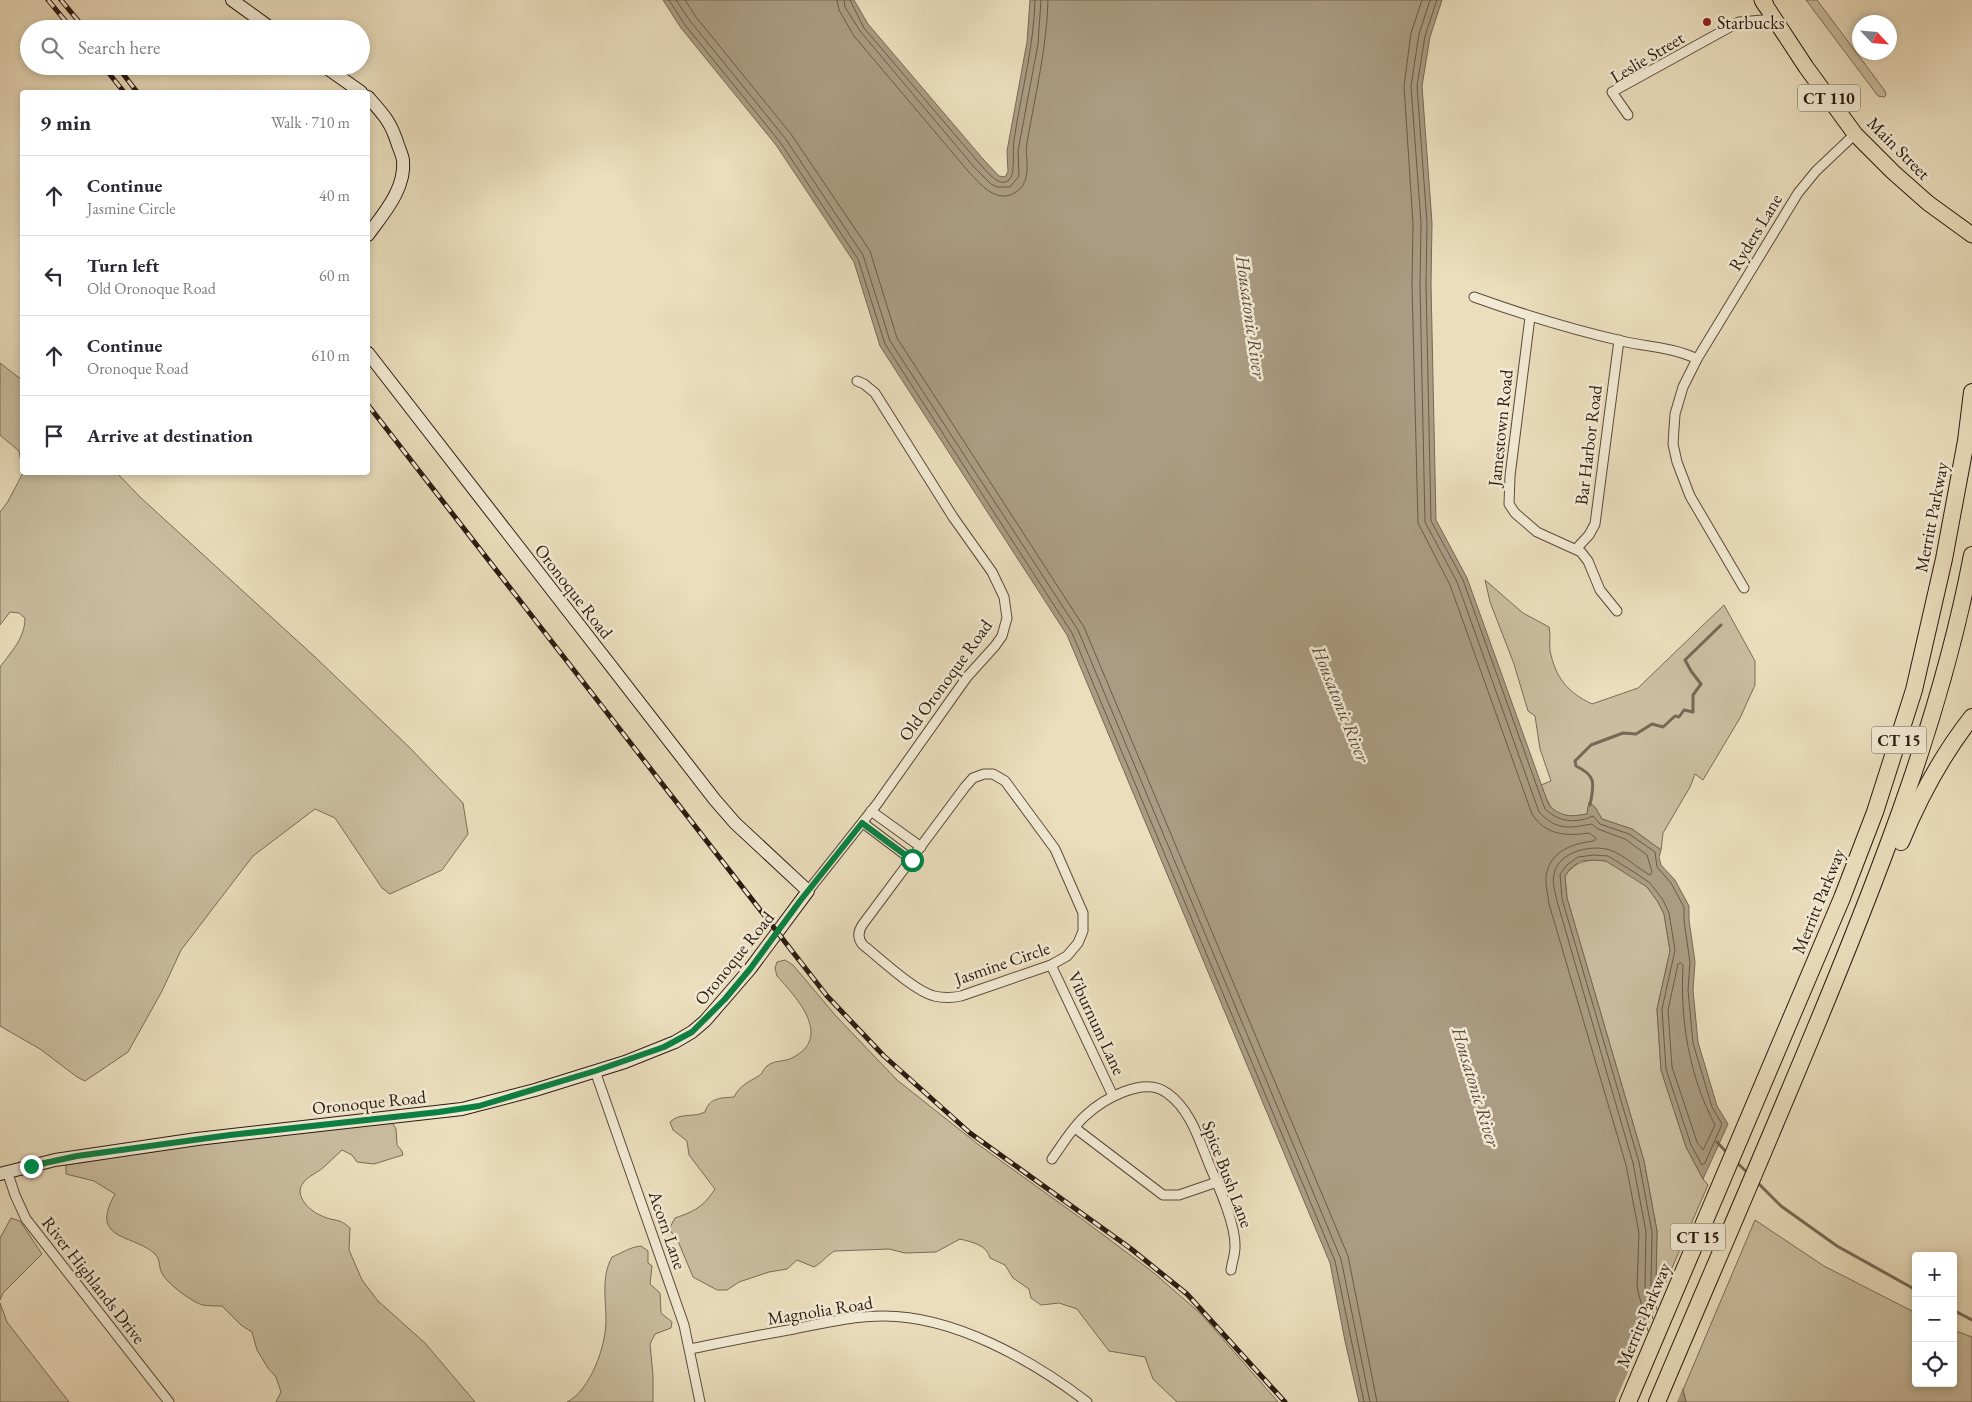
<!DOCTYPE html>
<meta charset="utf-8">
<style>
:root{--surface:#fff;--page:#f7f7f7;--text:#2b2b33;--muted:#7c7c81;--line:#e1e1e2}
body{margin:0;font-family:"EB Garamond",serif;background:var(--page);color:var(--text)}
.controls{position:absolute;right:15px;bottom:15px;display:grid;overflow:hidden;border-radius:5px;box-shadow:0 2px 8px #0003}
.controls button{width:45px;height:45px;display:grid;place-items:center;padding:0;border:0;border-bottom:1px solid var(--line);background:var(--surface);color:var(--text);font:25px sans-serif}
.compass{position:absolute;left:1852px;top:15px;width:45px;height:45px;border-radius:50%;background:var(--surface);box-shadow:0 2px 8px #0003;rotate:116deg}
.stop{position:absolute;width:15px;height:15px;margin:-11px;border:4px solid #0b8043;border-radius:50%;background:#fff}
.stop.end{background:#0b8043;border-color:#fff;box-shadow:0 1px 5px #0008}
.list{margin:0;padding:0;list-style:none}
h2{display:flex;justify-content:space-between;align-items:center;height:65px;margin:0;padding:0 20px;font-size:21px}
h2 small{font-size:16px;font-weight:400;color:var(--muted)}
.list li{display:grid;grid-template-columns:32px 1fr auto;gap:15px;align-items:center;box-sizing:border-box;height:80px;padding:0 20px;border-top:1px solid var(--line)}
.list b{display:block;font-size:19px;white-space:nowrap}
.list p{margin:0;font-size:16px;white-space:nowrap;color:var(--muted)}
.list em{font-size:16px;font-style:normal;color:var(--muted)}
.icon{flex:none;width:28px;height:28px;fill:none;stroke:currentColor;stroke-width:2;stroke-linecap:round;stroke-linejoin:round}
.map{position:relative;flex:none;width:1972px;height:1402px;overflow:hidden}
.search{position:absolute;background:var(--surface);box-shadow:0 2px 8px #0003;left:20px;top:20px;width:350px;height:55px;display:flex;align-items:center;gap:12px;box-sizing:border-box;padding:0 18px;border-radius:28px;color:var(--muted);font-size:19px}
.panel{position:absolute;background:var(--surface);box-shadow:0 2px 8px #0003;left:20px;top:90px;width:350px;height:385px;border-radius:5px}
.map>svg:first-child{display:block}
.green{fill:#cabda0;stroke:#7a6b58}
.water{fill:#aa9b82;stroke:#776754}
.pier{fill:#ebdebd}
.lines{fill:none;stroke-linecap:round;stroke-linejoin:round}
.shore{stroke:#6a5a49;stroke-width:1}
.stream{stroke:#776754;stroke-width:3}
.street-casing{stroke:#5b4a3b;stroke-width:11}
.secondary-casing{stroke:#2b1910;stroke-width:14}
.primary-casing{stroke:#2b1910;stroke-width:17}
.highway-casing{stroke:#2b1910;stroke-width:18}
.street{stroke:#f2ead4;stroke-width:9}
.secondary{stroke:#f2ead4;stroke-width:12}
.primary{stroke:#ebdebd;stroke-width:15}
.highway{stroke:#ebdebd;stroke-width:16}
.rail-casing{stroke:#2b1910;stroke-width:5}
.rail{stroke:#f2ead4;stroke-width:3;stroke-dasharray:9;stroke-linecap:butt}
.route{stroke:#0b8043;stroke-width:6}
.poi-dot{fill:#8f2418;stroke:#f2ead4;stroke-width:2}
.labels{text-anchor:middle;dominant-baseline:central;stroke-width:5;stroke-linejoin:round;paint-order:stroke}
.shield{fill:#f2ead4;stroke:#67584b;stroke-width:1}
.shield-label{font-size:16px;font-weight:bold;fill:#2b1910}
.poi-label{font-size:18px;fill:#2b1910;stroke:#f2ead4;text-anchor:start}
.street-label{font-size:18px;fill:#2b1910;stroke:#f2ead4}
.water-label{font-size:19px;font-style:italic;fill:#5e4d3e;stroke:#f2ead4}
</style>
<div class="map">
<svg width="1972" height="1402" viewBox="0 0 1972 1402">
<rect width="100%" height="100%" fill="#ebdebd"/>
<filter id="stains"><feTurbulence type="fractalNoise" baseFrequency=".004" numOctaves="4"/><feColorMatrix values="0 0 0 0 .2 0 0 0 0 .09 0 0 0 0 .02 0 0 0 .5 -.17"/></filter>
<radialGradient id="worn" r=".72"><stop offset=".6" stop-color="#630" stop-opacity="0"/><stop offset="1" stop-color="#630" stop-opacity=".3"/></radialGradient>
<!-- green -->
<g class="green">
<path d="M1806,0H1817L1885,91L1886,95L1884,97L1878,96Z"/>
<path d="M0,363L22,380V468L19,451L0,435Z"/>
<path d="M23,473H117L140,497L315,657L409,747L463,803L468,834L442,870L390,894L382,888L335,818L315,809L253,856L181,950L162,991L128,1052L85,1081L77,1077L40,1049L0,1026V667C11,652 25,638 25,618L19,613L10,612L0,625V512L7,503Z"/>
<path d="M1485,580L1523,613L1549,627C1551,635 1549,644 1550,651C1556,678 1567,692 1592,704L1638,688L1724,605L1755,661V685L1740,718L1703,780L1695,774L1690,787L1663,833L1661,850L1632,829L1602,819L1595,807H1588L1587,814C1556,820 1551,812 1541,785L1551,781L1540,749L1535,716L1528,711L1514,664L1490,602Z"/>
<path d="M1594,860L1606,861L1635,878L1647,887L1658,902L1664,914L1670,951L1657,1009L1661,1070L1686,1147L1703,1179L1708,1185L1659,1298L1656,1285L1657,1231L1644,1161L1567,898L1565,876C1573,865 1580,861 1594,860Z"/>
<path d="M785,960L793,965L836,1016L897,1080L979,1145L1086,1222L1154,1273L1201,1314L1278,1402H1177L1153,1379L1145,1357L1109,1351L1077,1309L1059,1303L1041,1305L1031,1298L1029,1289L1013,1278L1005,1265L990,1258C987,1245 972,1242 960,1239L936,1252L905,1253L889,1249L835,1251C828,1254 823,1262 814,1267L797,1260L787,1269L769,1272L739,1282L727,1290H717L693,1277L678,1241L669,1229L675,1218C695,1211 703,1207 715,1189L689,1155L687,1141L673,1130L670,1122C680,1112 694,1118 705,1112C709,1098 720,1098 734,1097C740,1085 749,1082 760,1075C763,1073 763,1069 767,1066C774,1060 784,1062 792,1058C834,1037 796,997 777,976L775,968L777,962Z"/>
<path d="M392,1122L396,1129L397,1145L402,1151L403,1155L374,1164L357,1162L352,1155L342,1150C336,1155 331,1161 325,1166C319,1172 308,1176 303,1183C293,1196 311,1212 322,1216C334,1222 338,1217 350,1228L349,1250L362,1280L378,1301L425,1343L475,1402H276L281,1392L276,1377L268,1368L257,1350L252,1332L241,1325L222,1306C216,1306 209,1306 203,1305C193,1303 168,1284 163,1275C158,1268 161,1260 155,1254C134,1234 88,1241 115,1194L94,1181L66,1174V1165L164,1149Z"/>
<path d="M11,1218L20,1221L42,1254L3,1293L0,1300V1238Z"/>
<path d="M1755,1220L1824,1266L1916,1313V1383H1953V1330L1972,1337V1402H1686L1683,1390Z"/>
<path d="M641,1246L648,1251V1263L652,1266L650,1284L660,1293L661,1313L672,1322L671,1328L655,1334L650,1344L653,1376V1402H567C590,1391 606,1346 606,1321C606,1299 601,1277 612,1257C622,1253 630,1247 641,1246Z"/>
<path d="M0,1303L7,1322L69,1402H0Z"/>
</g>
<!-- water -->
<path class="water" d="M663,0H854L868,24L983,159L999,176L1005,177L1008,172L1007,151L1027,42L1030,0H1442L1430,37L1422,86L1432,223L1431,284L1436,520L1467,578L1549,806C1563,817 1570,817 1587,814L1589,802L1595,807L1602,819L1632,829L1661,850L1659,857L1661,865L1675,880L1689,906V920L1695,962L1693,990L1698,1042L1717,1106L1728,1124L1703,1179L1686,1147L1661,1070L1657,1009L1670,951L1664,914L1658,902L1647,887L1606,861L1594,860L1580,861L1570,869L1565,876L1567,898L1644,1161L1657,1231L1656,1285L1686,1402H1359L1345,1341L1330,1263L1067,635L880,346L854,262L776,145L681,28Z"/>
<!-- pier -->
<path class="pier" d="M1661,1295L1684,1385L1677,1402H1615Z"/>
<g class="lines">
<!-- shore -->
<g class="shore">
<path d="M669,0L685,25L780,142L858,259L885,344L1072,633L1335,1261L1364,1402"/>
<path d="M676,0L690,21L785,138L863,255L890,341L1078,630L1341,1259L1370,1402"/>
<path d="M685,0L696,17L791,134L870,251L897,338L1084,627L1348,1256L1377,1402"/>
<path d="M837,0L839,10L854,36L968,171C980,184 997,205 1016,192C1021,189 1025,183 1026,177C1029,166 1025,154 1027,143C1035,95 1047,48 1048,0"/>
<path d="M844,0L845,7L860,31L974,167L991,184L997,187H1010L1019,176L1018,151L1038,44L1041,0"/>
<path d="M850,0L864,28L979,163C985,169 999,189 1009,180C1016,174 1012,150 1014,140C1021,93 1034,47 1035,0"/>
<path d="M1422,0L1411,33L1404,86L1413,224L1412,285L1418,523L1450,585L1532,814C1546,836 1567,836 1589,833L1596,838L1594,841C1575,843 1552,850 1547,872C1544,881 1548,894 1549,904L1626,1165L1639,1233L1637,1287L1648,1331"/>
<path d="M1430,0L1419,34L1411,86L1421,223L1420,285L1425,522L1457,582L1539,812C1557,831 1569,828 1592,824L1598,829L1625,839L1647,855L1652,872L1650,875C1637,868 1624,855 1610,850C1591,844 1558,852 1554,874C1552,882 1555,893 1557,901L1633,1163L1646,1232L1645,1286L1653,1319"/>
<path d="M1437,0L1425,36L1417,86L1427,223L1426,284L1431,521L1463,580L1545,809C1559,822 1575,824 1593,816L1600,824L1629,834L1655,852L1657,867L1671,883L1684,907V921L1690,962L1688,990L1693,1043L1712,1107L1722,1124L1705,1163L1702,1165L1691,1145L1666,1069L1662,1009L1675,950L1669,913L1663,900L1650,883L1637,874L1608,856L1594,855L1578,857L1567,865L1560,874L1562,899L1639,1162L1652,1232L1651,1285L1657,1310"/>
<path d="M1681,963L1683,965C1680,1020 1689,1076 1715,1125L1703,1150L1697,1142L1672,1067L1668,1010L1678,964Z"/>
</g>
<!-- stream -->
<g class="stream">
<path d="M1590,805C1594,784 1597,776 1576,766L1575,761L1591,745L1623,733L1636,734L1652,724L1663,727L1675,716L1679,717L1684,710L1693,712V695L1701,684L1691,671L1685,660L1721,625"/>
<path d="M1717,1142L1728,1154"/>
<path d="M1736,1162L1748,1173"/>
<path d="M1756,1181L1781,1206L1837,1246L1916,1290"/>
<path d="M1953,1310L1972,1320"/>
</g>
<defs>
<g id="street">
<path d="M1628,115L1612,92L1739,22L1775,19"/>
<path d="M1474,297C1524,315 1574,330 1626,342C1650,347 1675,348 1697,359"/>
<path d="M1530,317L1510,476L1509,504L1515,513L1537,532L1581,552L1588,561L1600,590L1617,611"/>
<path d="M1576,549L1589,535L1595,524L1619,340"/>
<path d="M1744,588L1690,496L1677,462L1673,444L1675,414L1683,387L1697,359L1798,193L1816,171L1855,134"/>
<path d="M984,774H993L1005,781L1055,849L1083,913V931L1078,943L1067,956L1051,965L961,996C952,998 943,998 934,996C913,990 881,959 863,945C857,938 858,931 863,924L965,787L973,778Z"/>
<path d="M871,811L921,847"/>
<path d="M863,823L912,860"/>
<path d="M808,891L877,804L967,677L995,646L1002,636L1007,618L1004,597L992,572L953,517L875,393L864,384L857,381"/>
<path d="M1051,965L1113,1096"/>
<path d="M595,1071L684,1325L700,1402"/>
<path d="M1075,1128L1163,1195H1179L1217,1182"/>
<path d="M1052,1159C1062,1145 1072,1128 1085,1116C1102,1100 1144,1075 1167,1093C1190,1109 1199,1139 1209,1164C1218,1185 1236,1225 1235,1247C1235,1255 1232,1262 1231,1270"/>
<path d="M7,1171L15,1195L26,1219L169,1402"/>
<path d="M690,1349C725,1342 759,1335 794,1329C824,1323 853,1316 884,1316C954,1316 1032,1360 1087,1402"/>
</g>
<g id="secondary">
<path d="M232,0L272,29"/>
<path d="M324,66L361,92"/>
<path d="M368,97C384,115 391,122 398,145C400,150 402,155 403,160C406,189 383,214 368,235"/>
<path d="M0,1174L55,1160L197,1139L462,1109L535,1090L625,1062L675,1042L692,1032L705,1021L750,969L808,891L735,823L715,800L368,353"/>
</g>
<path id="primary" d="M1762,0L1806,67L1855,134L1893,172L1928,203L1972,235"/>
<g id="highway">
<path d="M1763,0L1765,4"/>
<path d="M1901,842C1919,798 1942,755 1972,717"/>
<path d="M1628,1402L1842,898L1875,812L1914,690L1944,559L1966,441L1972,392"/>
<path d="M1657,1402C1712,1272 1768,1143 1822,1012C1883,864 1942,713 1972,555"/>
</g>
</defs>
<!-- street casing -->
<use href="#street" class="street-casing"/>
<!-- secondary casing -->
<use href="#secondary" class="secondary-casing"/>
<!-- primary casing -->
<use href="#primary" class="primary-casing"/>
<!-- highway casing -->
<use href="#highway" class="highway-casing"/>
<!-- street -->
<use href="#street" class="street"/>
<!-- secondary -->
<use href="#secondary" class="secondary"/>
<!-- primary -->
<use href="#primary" class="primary"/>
<!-- highway -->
<use href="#highway" class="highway"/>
<defs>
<g id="rail">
<path d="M48,0L72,29"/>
<path d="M61,0L85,29"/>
<path d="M103,66L124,92"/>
<path d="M117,66L137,92"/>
<path d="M368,405L827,996L884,1056L970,1133L1130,1248L1187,1294L1285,1402"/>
</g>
</defs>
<!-- rail casing -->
<use href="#rail" class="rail-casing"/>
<!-- rail -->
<use href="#rail" class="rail"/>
</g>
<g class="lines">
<!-- route -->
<path class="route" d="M31,1166L77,1156L230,1135L439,1112L479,1106L595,1071L664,1047L692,1032L725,999L750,969L800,901L862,823L912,860"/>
</g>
<!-- markers -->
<circle class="poi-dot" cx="1707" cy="22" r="5"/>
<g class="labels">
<!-- shield labels -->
<g class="shield">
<rect x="1798" y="84.5" width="62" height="27" rx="4"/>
<rect x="1871.5" y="726.5" width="55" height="27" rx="4"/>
<rect x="1670.5" y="1223.5" width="55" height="27" rx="4"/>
</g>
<g class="shield-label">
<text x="1829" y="98">CT 110</text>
<text x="1899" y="740">CT 15</text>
<text x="1698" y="1237">CT 15</text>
</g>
<!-- poi labels -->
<g class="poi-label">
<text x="1717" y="22">Starbucks</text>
</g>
<!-- street labels -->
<g class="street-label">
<text transform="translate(1647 57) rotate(-31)">Leslie Street</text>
<text transform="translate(1899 148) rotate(45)">Main Street</text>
<text transform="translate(1755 232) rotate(-59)">Ryders Lane</text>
<text transform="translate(1500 428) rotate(-84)">Jamestown Road</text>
<text transform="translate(1588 445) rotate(-83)">Bar Harbor Road</text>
<text transform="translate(1931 517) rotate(-79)">Merritt Parkway</text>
<text transform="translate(574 591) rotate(52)">Oronoque Road</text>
<text transform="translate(945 680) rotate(-54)">Old Oronoque Road</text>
<text transform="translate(1818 901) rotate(-68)">Merritt Parkway</text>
<text transform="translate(734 958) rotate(-51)">Oronoque Road</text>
<text transform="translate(1002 963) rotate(-19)">Jasmine Circle</text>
<text transform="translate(1097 1023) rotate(65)">Viburnum Lane</text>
<text transform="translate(369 1102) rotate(-6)">Oronoque Road</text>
<text transform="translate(1228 1174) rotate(69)">Spice Bush Lane</text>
<text transform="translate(668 1230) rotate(71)">Acorn Lane</text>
<text transform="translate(94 1280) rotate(52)">River Highlands Drive</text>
<text transform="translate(820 1310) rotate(-9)">Magnolia Road</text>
<text transform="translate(1643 1315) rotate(-67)">Merritt Parkway</text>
</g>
<!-- water labels -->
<g class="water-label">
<text transform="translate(1251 317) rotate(82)">Housatonic River</text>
<text transform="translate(1341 704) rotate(68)">Housatonic River</text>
<text transform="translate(1476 1087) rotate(73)">Housatonic River</text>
</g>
</g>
<rect width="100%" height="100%" filter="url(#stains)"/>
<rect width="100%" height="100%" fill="url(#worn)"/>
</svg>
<div class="controls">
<button>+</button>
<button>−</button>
<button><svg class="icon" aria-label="locate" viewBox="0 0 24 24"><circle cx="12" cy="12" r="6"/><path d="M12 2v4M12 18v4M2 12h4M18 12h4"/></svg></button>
</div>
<svg class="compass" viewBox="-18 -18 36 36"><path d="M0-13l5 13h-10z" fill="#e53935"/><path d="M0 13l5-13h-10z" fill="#7c7c81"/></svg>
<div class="stop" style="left:912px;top:860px"></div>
<div class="stop end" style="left:31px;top:1166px"></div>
<div class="search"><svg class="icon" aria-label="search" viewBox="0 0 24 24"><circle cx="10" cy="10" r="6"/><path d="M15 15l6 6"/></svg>Search here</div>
<section class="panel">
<h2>9 min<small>Walk · 710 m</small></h2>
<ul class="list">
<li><svg class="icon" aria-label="ahead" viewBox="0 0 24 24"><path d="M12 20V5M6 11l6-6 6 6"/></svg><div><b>Continue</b><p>Jasmine Circle</p></div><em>40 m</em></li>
<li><svg class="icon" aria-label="left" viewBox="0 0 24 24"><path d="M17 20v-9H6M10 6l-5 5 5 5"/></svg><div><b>Turn left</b><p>Old Oronoque Road</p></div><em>60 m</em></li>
<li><svg class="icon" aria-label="ahead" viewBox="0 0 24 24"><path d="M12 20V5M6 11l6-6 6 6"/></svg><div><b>Continue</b><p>Oronoque Road</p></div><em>610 m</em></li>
<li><svg class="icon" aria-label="arrive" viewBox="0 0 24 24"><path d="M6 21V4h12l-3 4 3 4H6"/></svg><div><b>Arrive at destination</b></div></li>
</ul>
</section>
</div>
